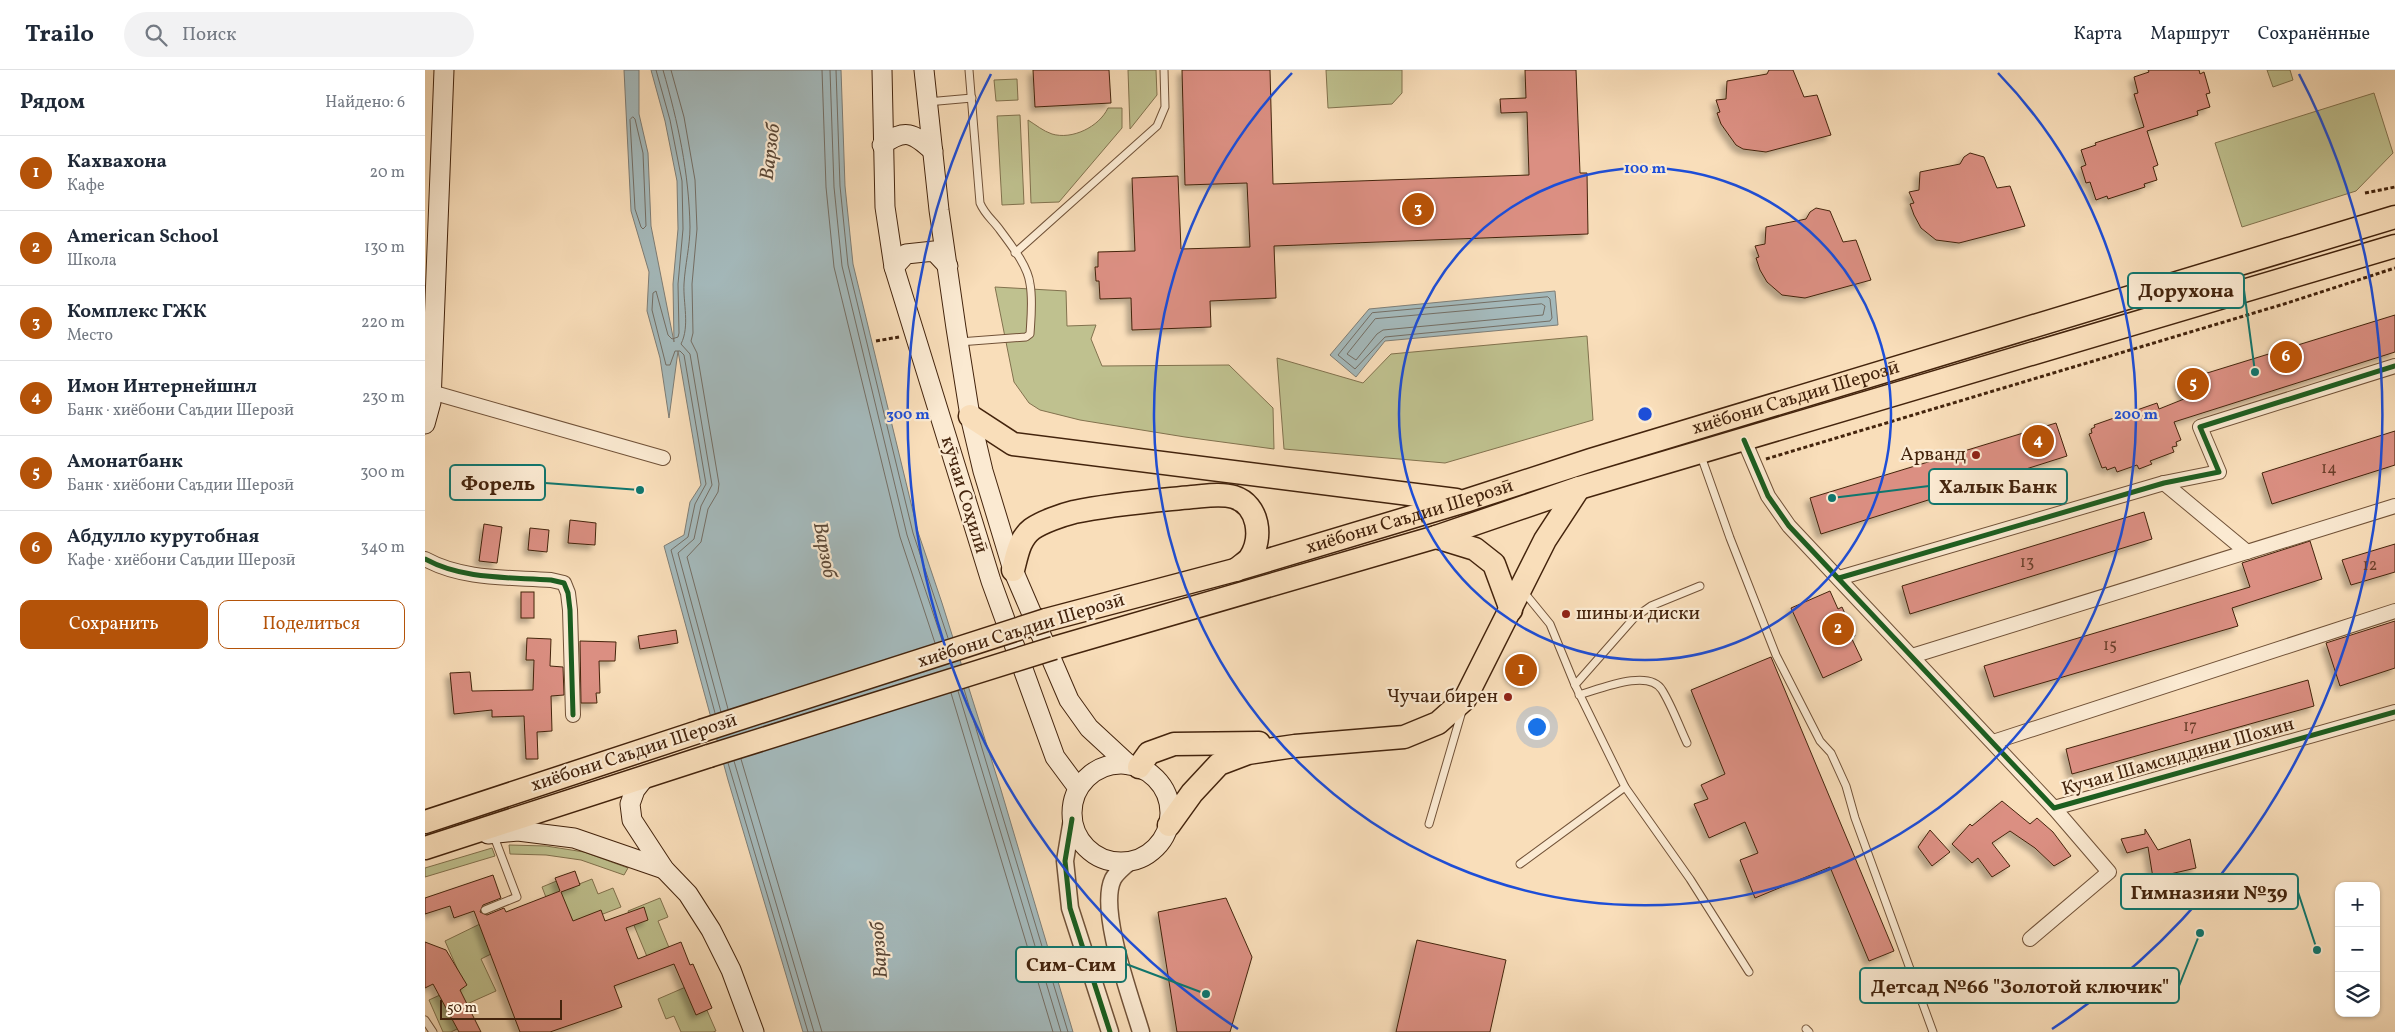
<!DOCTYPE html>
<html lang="ru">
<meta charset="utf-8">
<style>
:root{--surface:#fff;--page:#f2f2f3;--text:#1f2937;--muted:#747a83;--line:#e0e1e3;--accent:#b45309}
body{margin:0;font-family:Vollkorn,serif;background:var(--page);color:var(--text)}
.controls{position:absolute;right:15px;bottom:15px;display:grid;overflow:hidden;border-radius:10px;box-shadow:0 1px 4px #0004}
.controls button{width:45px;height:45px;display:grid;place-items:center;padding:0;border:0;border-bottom:1px solid var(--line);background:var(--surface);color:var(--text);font:25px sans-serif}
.scale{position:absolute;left:15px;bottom:12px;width:122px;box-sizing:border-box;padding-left:5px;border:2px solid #44240d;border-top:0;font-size:14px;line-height:18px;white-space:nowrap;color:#44240d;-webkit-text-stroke:4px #fbead2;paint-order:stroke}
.you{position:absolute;left:1111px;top:656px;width:18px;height:18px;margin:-12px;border:4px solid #fff;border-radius:50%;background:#1a73e8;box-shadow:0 0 0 8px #1a73e833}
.badge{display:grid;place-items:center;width:32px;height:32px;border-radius:50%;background:var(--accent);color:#fff;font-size:16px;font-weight:700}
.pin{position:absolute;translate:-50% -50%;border:2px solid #fff;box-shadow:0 1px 5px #0006}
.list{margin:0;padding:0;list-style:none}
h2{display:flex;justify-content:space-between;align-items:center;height:65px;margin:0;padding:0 20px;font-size:21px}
h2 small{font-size:16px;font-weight:400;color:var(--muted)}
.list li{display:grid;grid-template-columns:32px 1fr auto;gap:15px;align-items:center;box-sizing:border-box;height:75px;padding:0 20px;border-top:1px solid var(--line)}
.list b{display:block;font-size:19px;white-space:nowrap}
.list p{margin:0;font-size:16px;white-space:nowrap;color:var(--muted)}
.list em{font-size:16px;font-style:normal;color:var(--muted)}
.actions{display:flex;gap:10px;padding:15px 20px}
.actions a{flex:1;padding:11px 0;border:1px solid var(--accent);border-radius:10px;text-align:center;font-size:18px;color:var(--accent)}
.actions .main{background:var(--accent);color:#fff}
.icon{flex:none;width:28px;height:28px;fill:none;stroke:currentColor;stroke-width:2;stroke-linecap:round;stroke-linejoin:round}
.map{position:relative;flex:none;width:1970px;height:962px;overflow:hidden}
header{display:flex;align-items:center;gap:30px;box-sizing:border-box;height:70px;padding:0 25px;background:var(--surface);border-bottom:1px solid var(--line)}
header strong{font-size:24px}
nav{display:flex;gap:28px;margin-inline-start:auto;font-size:18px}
.search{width:350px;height:45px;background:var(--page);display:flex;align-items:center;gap:12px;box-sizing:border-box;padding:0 18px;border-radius:28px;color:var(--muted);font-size:19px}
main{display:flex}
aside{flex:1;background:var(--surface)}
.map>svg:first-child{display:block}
.green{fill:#bfc18f;stroke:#82724e}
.water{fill:#a4b9bb;stroke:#7e7d75}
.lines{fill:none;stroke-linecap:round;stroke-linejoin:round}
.shore{stroke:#746e64;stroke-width:1}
.building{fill:#db8f82;stroke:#44240d;filter:url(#shadow)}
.service-casing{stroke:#715238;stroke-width:9}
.minor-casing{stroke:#715238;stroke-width:16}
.tertiary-casing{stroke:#715238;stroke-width:19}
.secondary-casing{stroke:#44240d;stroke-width:21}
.trunk-casing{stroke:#44240d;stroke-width:25}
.path{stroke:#44240d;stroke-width:3;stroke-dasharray:4 2.5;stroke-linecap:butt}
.service{stroke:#fbead2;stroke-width:7}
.minor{stroke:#fbead2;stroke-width:14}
.tertiary{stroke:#fbead2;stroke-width:16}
.secondary{stroke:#fbead2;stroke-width:19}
.trunk{stroke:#f9deba;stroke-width:22}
.trunk-bridge-casing{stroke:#44240d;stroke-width:25;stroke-linecap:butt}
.trunk-bridge{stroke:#f9deba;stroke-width:22}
.cycleway-casing{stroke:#fbead2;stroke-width:8}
.cycleway{stroke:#1b5e20;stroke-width:5}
.ring{fill:none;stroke:#1d4ed8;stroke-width:2.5}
.poi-dot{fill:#8f2418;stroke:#fbead2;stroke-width:2}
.labels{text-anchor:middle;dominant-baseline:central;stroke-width:4.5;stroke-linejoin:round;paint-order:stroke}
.number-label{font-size:16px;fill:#6a3f2a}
.street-label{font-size:19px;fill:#44240d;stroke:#fbead2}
.poi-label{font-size:19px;fill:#44240d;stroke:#fbead2;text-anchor:end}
.water-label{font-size:20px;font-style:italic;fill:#5c4938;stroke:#fbead2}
.centre{fill:#1d4ed8;stroke:#fbead2;stroke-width:2.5}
.ring-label{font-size:15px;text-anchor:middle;font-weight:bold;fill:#1d4ed8;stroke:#fbead2;stroke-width:4.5;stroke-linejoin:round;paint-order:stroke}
.leader{fill:none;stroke:#0f766e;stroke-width:2}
.callout-dot{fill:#0f766e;stroke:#fbead2;stroke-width:2}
.callout{fill:#fbead2;stroke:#0f766e;stroke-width:2}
.callout-label{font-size:20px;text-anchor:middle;font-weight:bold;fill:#44240d}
</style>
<header>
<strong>Trailo</strong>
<div class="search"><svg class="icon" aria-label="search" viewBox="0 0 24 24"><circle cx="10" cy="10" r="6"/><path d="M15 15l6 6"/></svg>Поиск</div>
<nav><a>Карта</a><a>Маршрут</a><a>Сохранённые</a></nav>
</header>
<main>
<aside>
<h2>Рядом<small>Найдено: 6</small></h2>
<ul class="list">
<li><span class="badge">1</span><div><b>Кахвахона</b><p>Кафе</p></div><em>20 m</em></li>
<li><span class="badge">2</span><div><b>American School</b><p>Школа</p></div><em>130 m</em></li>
<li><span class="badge">3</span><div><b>Комплекс ГЖК</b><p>Место</p></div><em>220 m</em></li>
<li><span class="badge">4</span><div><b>Имон Интернейшнл</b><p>Банк · хиёбони Саъдии Шерозӣ</p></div><em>230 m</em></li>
<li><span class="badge">5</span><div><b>Амонатбанк</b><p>Банк · хиёбони Саъдии Шерозӣ</p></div><em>300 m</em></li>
<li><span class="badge">6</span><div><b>Абдулло курутобная</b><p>Кафе · хиёбони Саъдии Шерозӣ</p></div><em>340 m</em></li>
</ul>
<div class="actions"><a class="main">Сохранить</a><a>Поделиться</a></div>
</aside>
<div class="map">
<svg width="1970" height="962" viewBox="0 0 1970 962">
<defs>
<filter id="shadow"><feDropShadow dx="-4.5" dy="4.5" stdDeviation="2.5" flood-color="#0004"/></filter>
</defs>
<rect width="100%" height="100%" fill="#f9deba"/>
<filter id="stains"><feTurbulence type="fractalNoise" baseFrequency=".004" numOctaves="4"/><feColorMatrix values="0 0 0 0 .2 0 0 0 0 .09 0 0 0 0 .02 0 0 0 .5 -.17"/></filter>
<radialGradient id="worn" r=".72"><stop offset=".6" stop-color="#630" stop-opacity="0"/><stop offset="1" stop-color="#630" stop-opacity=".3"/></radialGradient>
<!-- green -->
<g class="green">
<path d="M703,0H731L732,25L705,59Z"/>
<path d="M901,0H977V23L967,34L903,38Z"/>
<path d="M1842,0H1865L1868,10L1848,17Z"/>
<path d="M592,9L593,30L571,31L569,10Z"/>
<path d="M1949,23L1968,83L1931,121L1817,157L1790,73Z"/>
<path d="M683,38H697V58L634,132L606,133L603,50C611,55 618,61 627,64C647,70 674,57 683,38Z"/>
<path d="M595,45L599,134L577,135L572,46Z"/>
<path d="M570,217L641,221L642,256L671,255L666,269L677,296L804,295L848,338L849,379L760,367L655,350L615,340L604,333L589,312Z"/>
<path d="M1162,266L1168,350L1020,393L859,379L852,288L938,313L966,284Z"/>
<path d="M84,775L121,776L159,782L203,798L199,805L156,790L121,785L85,784Z"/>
<path d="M67,778L70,786L0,807V798Z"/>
<path d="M139,808L144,818L167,809L173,824L188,818L196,837L134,861L117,817Z"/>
<path d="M235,828L243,847L233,851L245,880L223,889L203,841Z"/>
<path d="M57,853L70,882L56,889L71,921L33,938L40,955L26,962H18L4,930L39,914L20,871Z"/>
<path d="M270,913L291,961L288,962H256L249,946L241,949L233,929Z"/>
</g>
<!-- water -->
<g class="water">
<path d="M199,0H214V44L223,83L226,156L249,272L248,214L253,159L252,111L240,51L226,0H416L420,116L428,194L493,462L517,533L576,720L648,962H378L303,710L239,476L259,465L265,432L276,415L253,281L244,348L235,288L222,241L224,202L206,141Z"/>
<path d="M1130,221L1133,255L960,271L931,307L905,285L944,239Z"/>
</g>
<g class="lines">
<!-- shore -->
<g class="shore">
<path d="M231,0L245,50L257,111L258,159L253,214L254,263L253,267L247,269L243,265L231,221L228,223L227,240L241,295H245L250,281H255L259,285L281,414L270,434L263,467L246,480L290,643"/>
<path d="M238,0C253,52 264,103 265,157C265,176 260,195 259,214C258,233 265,256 256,274L265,284L287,415L276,436L269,469L253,483L296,642"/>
<path d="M246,0L259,47L270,110L272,159L267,214L268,263L266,271L272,283L294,414L293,422L283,439L276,472L262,487L303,639"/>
<path d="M397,0L401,117L409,197L475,467L510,573"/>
<path d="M405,0L409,117L417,196L482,465L517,570"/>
<path d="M411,0L415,116L423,195L488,463L523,568"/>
<path d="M208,47L210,49L218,83L221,156L218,159L216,157L210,139L205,50Z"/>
<path d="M1123,227L1125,229L1127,248L1125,251L960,267L930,299L913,285L947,243Z"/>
<path d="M1117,234L1120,236L1118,245L958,260L952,264L931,290L922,284L950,249Z"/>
<path d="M539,619L643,962"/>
<path d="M533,621L636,962"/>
<path d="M526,623L628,962"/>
<path d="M316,689L397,962"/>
<path d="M309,691L389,962"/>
<path d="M303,693L383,962"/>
</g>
</g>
<!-- building -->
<g class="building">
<path d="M608,0H684L686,33L610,37Z"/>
<path d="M757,0H845L848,114L1104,105L1102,42L1076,43L1075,29L1101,28L1100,0H1151L1155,103H1162L1163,164L849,176L851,228L785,231L786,257L707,260L706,228L675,229L674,211H671L670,197H673V182L710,181L707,108L753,106L756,179L825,177L822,113L760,115Z"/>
<path d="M1344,0H1368L1379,27L1392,25L1406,65L1341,82L1318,79L1311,75L1296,54L1292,43L1295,42L1291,30L1301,29L1302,11L1342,4Z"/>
<path d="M1723,0H1774L1775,4L1779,2L1785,23L1781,24L1785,37L1772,41L1773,45L1722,61L1733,95L1728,97L1732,110L1719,114L1720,117L1683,129L1682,126L1671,130L1665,112L1661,113L1656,97L1661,95L1656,80L1671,75L1670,73L1719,57L1709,24L1713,23L1709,7L1724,2Z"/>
<path d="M1545,83L1559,87L1572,118L1585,116L1600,156L1534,173L1511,170L1496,158L1489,145L1485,134L1489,133L1484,122L1494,120L1495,102L1535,94L1539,87Z"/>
<path d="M1391,138L1405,141L1418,172L1431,170L1446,210L1380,228L1357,225L1342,212L1335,200L1331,188L1334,187L1330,176L1340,174L1341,157L1381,149L1385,142Z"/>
<path d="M1970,245V282L1749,352L1756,370L1751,372L1752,376L1747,377L1749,382L1725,391L1727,394L1714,399L1712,395L1692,402L1690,397L1682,400L1681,397L1677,398L1664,364L1667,363L1666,359L1670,357L1669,355L1732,333L1734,339L1759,329L1753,312Z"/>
<path d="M1631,353L1642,386L1396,464L1385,428Z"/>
<path d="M1970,361V395L1847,434L1837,403Z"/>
<path d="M1719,442L1727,469L1485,544L1477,516Z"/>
<path d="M145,450L171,453L170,475L143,473Z"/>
<path d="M59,454L77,457L72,493L54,491Z"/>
<path d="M105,458L124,460L122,482L103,480Z"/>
<path d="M1885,471L1897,509L1807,538L1813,556L1569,627L1559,596L1825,517L1817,493Z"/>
<path d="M1970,474V502L1926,515L1917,490Z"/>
<path d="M1405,521L1413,539L1417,537L1430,566L1426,567L1437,590L1398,608L1366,538Z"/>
<rect x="96" y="522" width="13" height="26"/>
<path d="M1970,551V598L1915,616L1901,573Z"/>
<path d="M251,560L253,573L215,579L213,566Z"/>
<path d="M102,568L126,569L125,596L138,597L139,625L126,626L127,661L112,662L113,689H101L99,646L67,647V640L29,644L25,603L45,602L47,621L108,620L109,590H101Z"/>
<path d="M155,571L191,572L190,591H174L175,623H171L172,633H156Z"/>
<path d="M1346,587L1469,881L1444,891L1405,797L1330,828L1315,790L1333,783L1320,752L1284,768L1269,734L1283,729L1276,715L1300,704L1266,620Z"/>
<path d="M1883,610L1889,636L1647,704L1641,679Z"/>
<path d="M1577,731L1605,754L1612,748L1628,762L1646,786L1629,796L1610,778L1585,761L1567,773L1585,796L1567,807L1553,788L1547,793L1527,774L1545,754L1547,756Z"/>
<path d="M1720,759L1733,780L1765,769L1771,798L1728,808L1723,777L1702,783L1696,769L1720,764Z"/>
<path d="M1505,760L1525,782L1507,796L1493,777Z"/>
<path d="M150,801L155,815L136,822L148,851L176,840L180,851L219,837L223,850L201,858L213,889L256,872L265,895L268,894L287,938L271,945L249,894L189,916L197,937L125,962H95L49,841L29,848L25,836L0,844V828L68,805L76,828L58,835L55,842L62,845L79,838L81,842L135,821L130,808Z"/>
<path d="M801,828L827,887L805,962H752L733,842Z"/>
<path d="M992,870L1081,890L1065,962H971Z"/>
<path d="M0,872L21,880L42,915L35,920L56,962H34L8,914L0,918Z"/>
</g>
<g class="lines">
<defs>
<g id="service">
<path d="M502,32L547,28"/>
<path d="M590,183L732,56L740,37L739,0"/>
<path d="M534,272L601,267L605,264C606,248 608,230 605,214C603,196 586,175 575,160C568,150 560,145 555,133L544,0"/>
<path d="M1276,386L1305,468L1351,585L1395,671L1406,683L1421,716L1430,748L1508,962"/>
<path d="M1098,521L1125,554L1150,615L1200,717L1265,809L1324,902"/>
<path d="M1150,615L1209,548L1226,536L1275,516"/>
<path d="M1154,625C1175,619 1224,598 1237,620C1247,636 1254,656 1262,673"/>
<path d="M1004,754L1037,641"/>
<path d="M1095,794L1200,717"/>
<path d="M60,840L92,827L68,764"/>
<path d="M0,950L8,962"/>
<path d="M1381,959L1384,962"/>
</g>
<g id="minor">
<path d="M6,322L238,388"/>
<path d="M1319,370L1343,426L1364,456L1629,738L1970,642"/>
<path d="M1739,413L1822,482"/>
<path d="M0,489C38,510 84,507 126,510L139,513L143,523L145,540L148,645"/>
<path d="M1414,508L1739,413L1794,402L1775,357L1970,296"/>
<path d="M1487,586L1970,436"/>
<path d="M1568,672L1970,541"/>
<path d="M1605,869L1684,802L1629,738"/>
</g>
<g id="tertiary">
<path d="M647,749L640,791L645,838L685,962"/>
<path d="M704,792C699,797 691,803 688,809C673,840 706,928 716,962"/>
</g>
<g id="secondary">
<path d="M457,0L460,137L469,197L566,511L630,687L653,718"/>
<path d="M499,0L514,140L531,258L545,346L558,401L588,500L644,630L664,658L704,695"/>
<path d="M457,75C481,58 488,63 508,81"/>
<path d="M469,197L481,184L509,181L523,196"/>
<path d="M0,354L6,332L19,0"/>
<circle cx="696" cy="743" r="49"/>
<path d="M221,706L210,720L205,734L207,750L239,799L263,824L286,860L306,900L329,962"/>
<path d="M63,764L93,761L149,768L239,799"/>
</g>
<g id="trunk">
<path d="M545,346L588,374L1031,430"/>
<path d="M1011,467L1050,479L1069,494L1086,540"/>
<path d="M588,500C592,485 594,469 607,459C617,452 637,445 649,442C688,434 728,431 767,427C780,426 796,423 809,427C834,435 838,468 825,488C822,492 815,496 811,500"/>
<path id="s1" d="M621,550L810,500L1040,431L1166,390L1970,147"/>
<path d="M629,578L1011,467L1154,418L1970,176"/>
<path d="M714,697L724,683L749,674L834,673"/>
<path d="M0,752L276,661"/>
<path d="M744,755L767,723L794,694L823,683L870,676L979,667L1013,653L1040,629L1120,470L1154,418"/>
<path d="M0,778L284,686"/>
</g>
</defs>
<!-- service casing -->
<use href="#service" class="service-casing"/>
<!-- minor casing -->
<use href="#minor" class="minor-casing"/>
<!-- tertiary casing -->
<use href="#tertiary" class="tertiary-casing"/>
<!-- secondary casing -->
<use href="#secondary" class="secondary-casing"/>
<!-- trunk casing -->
<use href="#trunk" class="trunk-casing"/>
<!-- path -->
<g class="path">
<path d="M1940,123L1970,117"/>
<path d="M451,271L474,267"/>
<path d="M1341,389L1859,234L1970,198"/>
</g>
<!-- service -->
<use href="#service" class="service"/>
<!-- minor -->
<use href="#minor" class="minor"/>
<!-- tertiary -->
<use href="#tertiary" class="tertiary"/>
<!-- secondary -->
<use href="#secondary" class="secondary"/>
<!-- trunk -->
<use href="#trunk" class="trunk"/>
<defs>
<g id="trunk-bridge">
<path d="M276,661L621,550"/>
<path d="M284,686L629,578"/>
</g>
</defs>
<!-- trunk-bridge casing -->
<use href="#trunk-bridge" class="trunk-bridge-casing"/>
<!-- trunk-bridge -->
<use href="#trunk-bridge" class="trunk-bridge"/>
<defs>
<g id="cycleway">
<path d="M1319,370L1343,426L1364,456L1629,738L1970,642"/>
<path d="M0,489C38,510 84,507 126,510L139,513L143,523L145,540L148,645"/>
<path d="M1414,508L1739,413L1794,402L1775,357L1970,296"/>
<path d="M647,749L640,791L645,838L685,962"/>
</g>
</defs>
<!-- cycleway casing -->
<use href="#cycleway" class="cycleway-casing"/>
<!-- cycleway -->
<use href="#cycleway" class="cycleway"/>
</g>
<!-- distance rings -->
<g class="ring">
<circle cx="1220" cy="344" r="246"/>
<path d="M1573 3A491 491 0 1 1 867 3"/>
<path d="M813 959A737 737 0 0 1 566 4M1874 4A737 737 0 0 1 1627 959"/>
</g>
<!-- markers -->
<g class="poi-dot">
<circle cx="1551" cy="385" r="5"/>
<circle cx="1141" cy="544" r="5"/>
<circle cx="1083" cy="627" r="5"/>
</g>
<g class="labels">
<!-- number labels -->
<g class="number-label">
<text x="1904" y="399">14</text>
<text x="1602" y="493">13</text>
<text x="1945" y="496">12</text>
<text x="1685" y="576">15</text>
<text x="1765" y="657">17</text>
</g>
<!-- street labels -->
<g class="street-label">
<text stroke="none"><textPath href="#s1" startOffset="782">хиёбони Саъдии Шерозӣ</textPath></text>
<text transform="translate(539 425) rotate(73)">кӯчаи Соҳилӣ</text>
<text stroke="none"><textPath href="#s1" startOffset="378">хиёбони Саъдии Шерозӣ</textPath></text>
<text transform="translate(596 561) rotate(-17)">хиёбони Саъдии Шерозӣ</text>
<text transform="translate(209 683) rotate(-18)">хиёбони Саъдии Шерозӣ</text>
<text transform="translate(1753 687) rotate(-16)">Кучаи Шамсиддини Шохин</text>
</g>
<!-- poi labels -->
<g class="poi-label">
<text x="1541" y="385">Арванд</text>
<text x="1151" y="544" text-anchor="start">шины и диски</text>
<text x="1073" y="627">Чучаи бирен</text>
</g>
<!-- water labels -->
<g class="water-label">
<text transform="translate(346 82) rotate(-83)">Варзоб</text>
<text transform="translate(399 480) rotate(79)">Варзоб</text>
<text transform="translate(455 880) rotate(-94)">Варзоб</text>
</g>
</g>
<circle cx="1220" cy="344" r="8" class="centre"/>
<g class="ring-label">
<text x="1220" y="103">100 m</text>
<text x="1711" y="349">200 m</text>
<text x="483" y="349">300 m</text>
</g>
<!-- callouts -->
<path class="leader" d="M1830 302L1819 220M215 420L120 413M1407 428L1504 416M1892 880L1873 822M781 924L701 894M1775 863L1754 916"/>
<g class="callout-dot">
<circle cx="1830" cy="302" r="5"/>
<circle cx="215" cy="420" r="5"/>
<circle cx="1407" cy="428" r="5"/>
<circle cx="1892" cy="880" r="5"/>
<circle cx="781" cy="924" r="5"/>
<circle cx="1775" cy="863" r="5"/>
</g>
<g class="callout">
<rect x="1703" y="203" width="116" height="35" rx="5"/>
<rect x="25" y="395" width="95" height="35" rx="5"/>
<rect x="1504" y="399" width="138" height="35" rx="5"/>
<rect x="1696" y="804" width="177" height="35" rx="5"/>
<rect x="591" y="877" width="110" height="35" rx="5"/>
<rect x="1435" y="898" width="319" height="35" rx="5"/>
</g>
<g class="callout-label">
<text x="1761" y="227">Дорухона</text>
<text x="73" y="420">Форель</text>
<text x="1573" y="423">Халык Банк</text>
<text x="1784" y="829">Гимназияи №39</text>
<text x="646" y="901">Сим-Сим</text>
<text x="1595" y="923">Детсад №66 "Золотой ключик"</text>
</g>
<rect width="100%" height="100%" filter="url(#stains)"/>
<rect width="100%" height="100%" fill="url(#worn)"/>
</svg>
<div class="controls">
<button>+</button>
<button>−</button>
<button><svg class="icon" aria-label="layers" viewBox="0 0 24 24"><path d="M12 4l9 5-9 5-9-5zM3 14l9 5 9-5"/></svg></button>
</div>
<div class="scale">50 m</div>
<div class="you"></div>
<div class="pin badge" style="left:1096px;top:600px">1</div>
<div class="pin badge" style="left:1413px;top:559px">2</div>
<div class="pin badge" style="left:993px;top:139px">3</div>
<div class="pin badge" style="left:1613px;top:371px">4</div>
<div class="pin badge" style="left:1768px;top:314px">5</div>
<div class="pin badge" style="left:1861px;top:287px">6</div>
</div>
</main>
